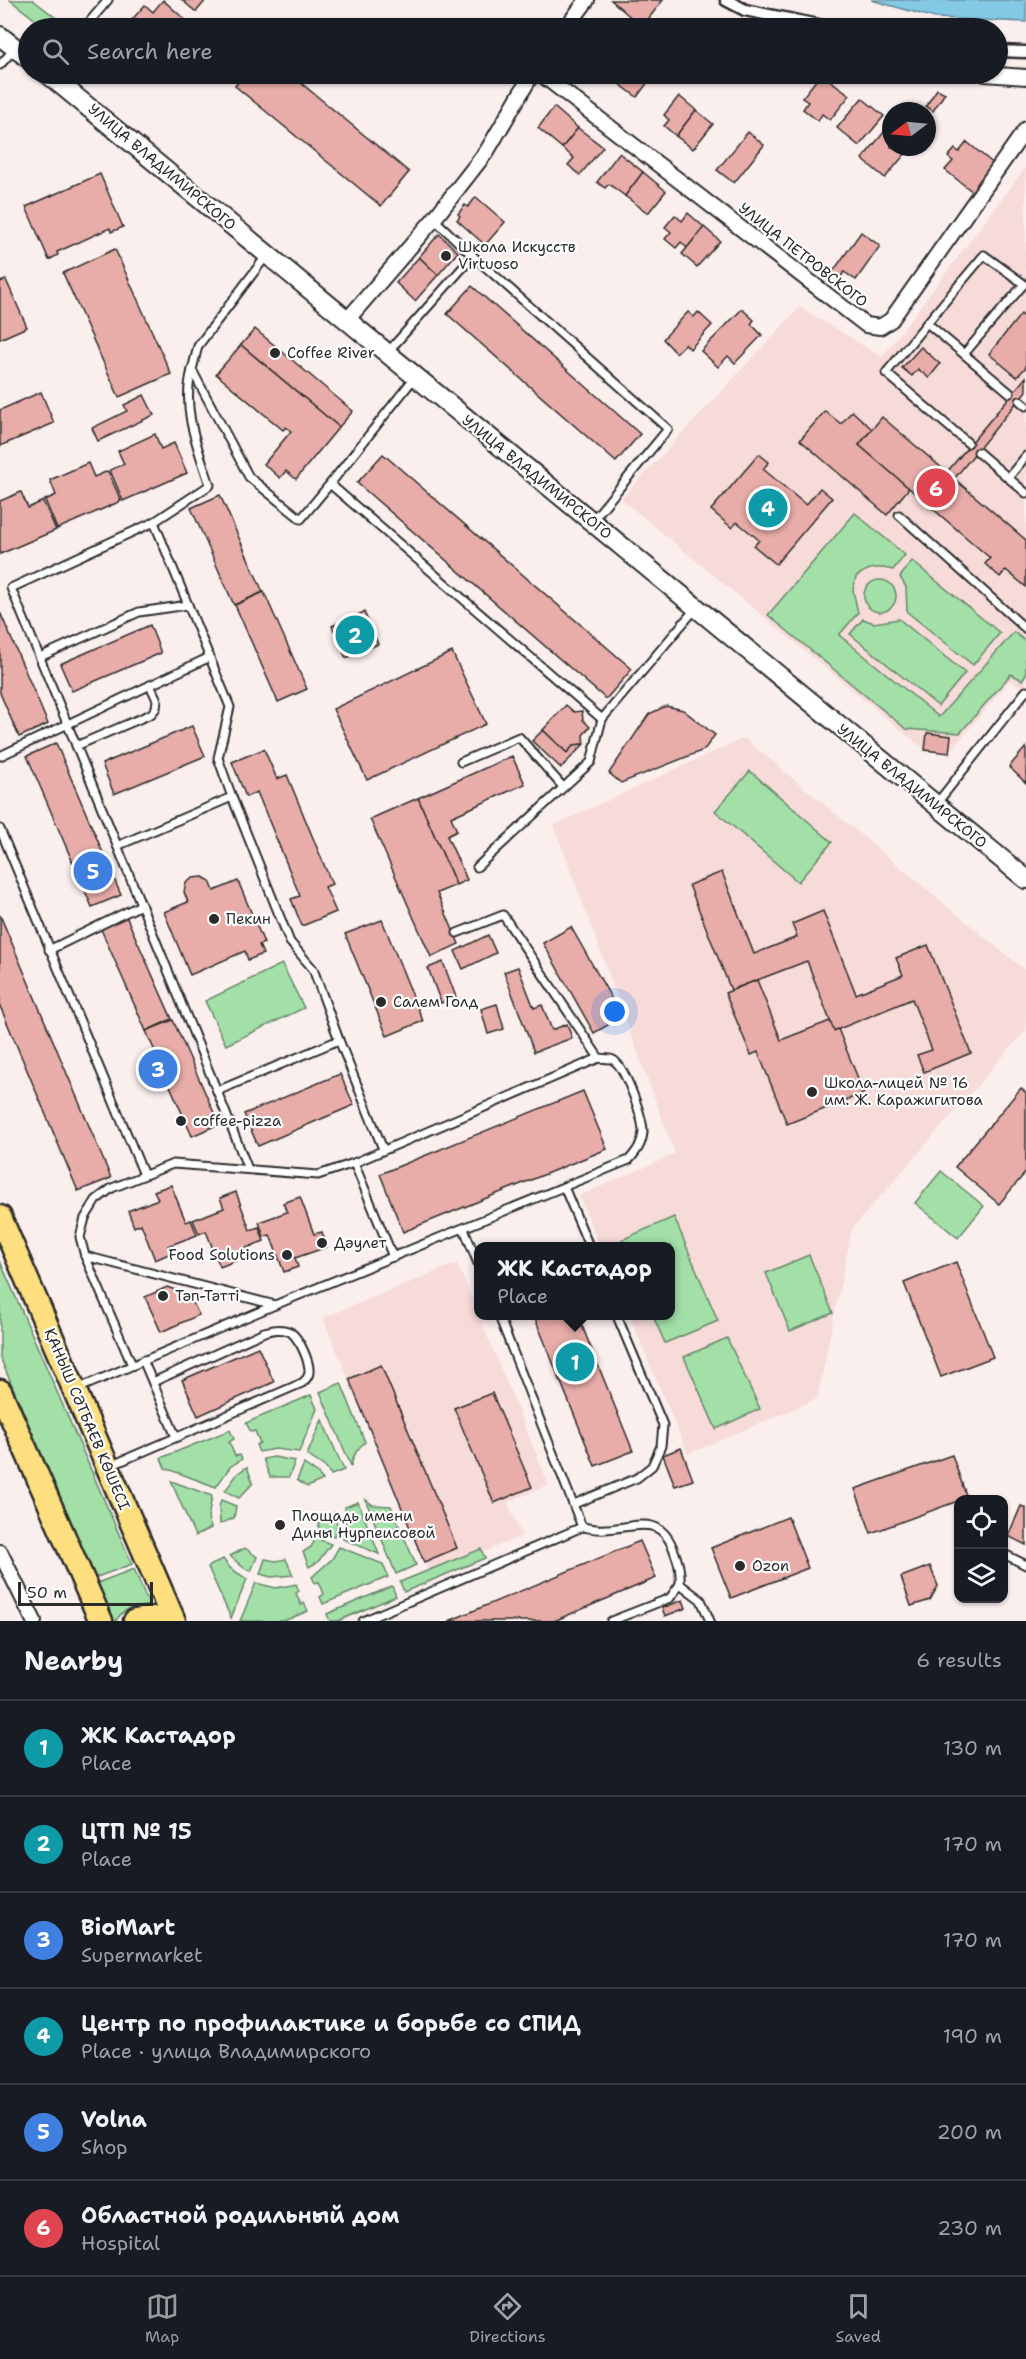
<!DOCTYPE html>
<meta charset="utf-8">
<style>
:root{--surface:#171b24;--page:#20242c;--text:#f1f3f6;--muted:#9ea1a6;--line:#363941;--accent:#98999b}
body{margin:0;font-family:"Shantell Sans",sans-serif;background:var(--page);color:var(--text)}
.controls{position:absolute;right:18px;bottom:18px;display:grid;overflow:hidden;border-radius:12px;box-shadow:0 2px 4px #0004}
.controls button{width:54px;height:54px;display:grid;place-items:center;padding:0;border:0;border-bottom:2px solid var(--line);background:var(--surface);color:var(--text);font:30px sans-serif}
.compass{position:absolute;left:882px;top:102px;width:54px;height:54px;border-radius:50%;background:var(--surface);box-shadow:0 2px 4px #0004;rotate:254deg}
.scale{position:absolute;left:18px;bottom:15px;width:135px;box-sizing:border-box;padding-left:6px;border:3px solid #2b2b2b;border-top:0;font-size:16px;line-height:21px;white-space:nowrap;color:#2b2b2b;-webkit-text-stroke:4px #fff;paint-order:stroke}
.you{position:absolute;left:615px;top:1012px;width:21px;height:21px;margin:-15px;border:4px solid #fff;border-radius:50%;background:#1a73e8;box-shadow:0 0 0 9px #1a73e833}
.badge{display:grid;place-items:center;width:39px;height:39px;border-radius:50%;background:var(--accent);color:#fff;font-size:20px;font-weight:700}
.pin{position:absolute;translate:-50% -50%;border:3px solid #fff;box-shadow:0 2px 6px #0006}
.popup{position:absolute;left:474px;top:1242px;width:201px;height:78px;box-sizing:border-box;display:grid;place-content:center;border-radius:12px;background:var(--surface);filter:drop-shadow(0 2px 4px #0005);font-size:20px;white-space:nowrap;color:var(--muted)}
.popup b{font-size:22px;color:var(--text)}
.popup::after{content:'';position:absolute;left:50%;top:100%;margin-left:-12px;border:12px solid transparent;border-top-color:var(--surface)}
.list{margin:0;padding:0;list-style:none}
h2{display:flex;justify-content:space-between;align-items:center;height:78px;margin:0;padding:0 24px;font-size:26px}
h2 small{font-size:20px;font-weight:400;color:var(--muted)}
.list li{display:grid;grid-template-columns:39px 1fr auto;gap:18px;align-items:center;box-sizing:border-box;height:96px;padding:0 24px;border-top:2px solid var(--line)}
.list b{display:block;font-size:22px;white-space:nowrap}
.list p{margin:0;font-size:20px;white-space:nowrap;color:var(--muted)}
.list em{font-size:20px;font-style:normal;color:var(--muted)}
.icon{flex:none;width:33px;height:33px;fill:none;stroke:currentColor;stroke-width:2;stroke-linecap:round;stroke-linejoin:round}
.map{position:relative;flex:none;width:1026px;height:1621px;overflow:hidden}
.search{position:absolute;background:var(--surface);box-shadow:0 2px 4px #0004;left:18px;right:18px;top:18px;height:66px;display:flex;align-items:center;gap:15px;box-sizing:border-box;padding:0 21px;border-radius:33px;color:var(--muted);font-size:22px}
.sheet{height:654px;background:var(--surface)}
nav{display:flex;justify-content:space-around;align-items:center;box-sizing:border-box;height:84px;border-top:2px solid var(--line);background:var(--surface);font-size:16px;color:var(--muted)}
nav a{display:grid;justify-items:center;gap:3px}
nav .on{color:var(--accent)}
.map>svg:first-child{display:block}
.built{fill:#f6dbd9}
.green{fill:#a2e0a8;stroke:#66866a;stroke-width:1.5}
.water{fill:#83c8e4;stroke:#60899a;stroke-width:1.5}
.building{fill:#e9ada9;stroke:#2b2b2b;stroke-width:1.5}
.lines{fill:none;stroke-linecap:round;stroke-linejoin:round}
.service-casing{stroke:#2b2b2b;stroke-width:11}
.pedestrian-casing{stroke:#2b2b2b;stroke-width:15}
.minor-casing{stroke:#2b2b2b;stroke-width:18}
.tertiary-casing{stroke:#2b2b2b;stroke-width:22}
.primary-casing{stroke:#2b2b2b;stroke-width:27}
.service{stroke:#fff;stroke-width:7}
.pedestrian{stroke:#fff;stroke-width:10}
.minor{stroke:#fff;stroke-width:14}
.tertiary{stroke:#fff;stroke-width:18}
.primary{stroke:#fedf80;stroke-width:22}
.poi-dot{fill:#2b2b2b;stroke:#fff;stroke-width:2}
.labels{text-anchor:middle;dominant-baseline:central;stroke-width:4.5;stroke-linejoin:round;paint-order:stroke}
.street-label{font-size:15px;fill:#2b2b2b;stroke:#fff}
.poi-label{font-size:15px;fill:#2b2b2b;stroke:#fff;text-anchor:start}
</style>
<div class="map">
<svg width="1026" height="1621" viewBox="0 0 1026 1621">
<rect width="100%" height="100%" fill="#fbefee"/>
<filter id="ink" filterUnits="userSpaceOnUse"><feTurbulence type="fractalNoise" baseFrequency=".0167" numOctaves="2"/><feDisplacementMap in="SourceGraphic" scale="12" xChannelSelector="R" yChannelSelector="G"/><feConvolveMatrix kernelMatrix="1 2 1 2 8 2 1 2 1" color-interpolation-filters="sRGB"/></filter>
<g filter="url(#ink)">
<!-- built -->
<g class="built">
<path d="M1026,167V690L1010,680L949,753L951,736L927,733L925,750L621,499L800,307L882,357Z"/>
<path d="M744,738L1026,971V1030L852,1229L817,1399L688,1454L629,1316H671V1246H600L579,1196L675,1154L554,825Z"/>
<path d="M457,1263L549,1485L508,1502L522,1536L430,1575L323,1318Z"/>
</g>
<!-- green -->
<g class="green">
<path d="M10,0H33L69,28H46Z"/>
<path d="M855,513L905,555L893,570C877,566 869,567 856,577L853,590L858,613L839,635L939,717L1014,632L1026,642V674L1022,680L1011,674L960,733L906,729L768,615Z"/>
<path d="M912,561L1000,633L973,665L907,612L906,587L900,577Z"/>
<circle cx="880" cy="596" r="16"/>
<path d="M863,619L874,623L899,619L965,673L938,706L850,634Z"/>
<path d="M750,771L832,842L798,882L715,811Z"/>
<path d="M282,964L304,1008L226,1045L205,1001Z"/>
<path d="M941,1171L984,1206L958,1238L915,1203Z"/>
<path d="M674,1217L718,1321L665,1343L653,1316H671V1246H624L621,1240Z"/>
<path d="M809,1255L833,1313L790,1331L766,1273Z"/>
<path d="M0,1261L132,1564L94,1578L0,1357Z"/>
<path d="M727,1338L760,1409L716,1429L684,1357Z"/>
<path d="M341,1383L365,1442C357,1449 353,1455 351,1466L320,1392Z"/>
<path d="M311,1395L317,1409L299,1452L275,1449L259,1452L256,1445L260,1443L255,1431L251,1432L246,1423Z"/>
<path d="M322,1420L344,1470L331,1475L325,1467L307,1455Z"/>
<path d="M230,1430L234,1439L229,1442L235,1456L240,1455L242,1459L230,1467L216,1487L165,1468L161,1458Z"/>
<path d="M274,1457L295,1461L289,1477H270L263,1459Z"/>
<path d="M304,1464L317,1473L323,1480L307,1487L297,1480Z"/>
<path d="M247,1467L253,1483L239,1498L225,1491L238,1473Z"/>
<path d="M171,1481L212,1496L208,1518L211,1528L195,1536Z"/>
<path d="M365,1499L373,1505L391,1506L416,1565L396,1574Z"/>
<path d="M221,1500L236,1506L234,1518L220,1524L219,1507Z"/>
<path d="M358,1502L379,1554L343,1539L346,1529L345,1507Z"/>
<path d="M336,1512L337,1528L334,1536L319,1530V1519Z"/>
<path d="M316,1538L331,1544L318,1562L309,1567L303,1552L311,1547Z"/>
<path d="M339,1547L383,1564L388,1577L323,1604L320,1597L324,1594L319,1582L315,1583L312,1577L332,1559Z"/>
<path d="M245,1548L257,1557L251,1571L244,1568L230,1556Z"/>
<path d="M481,1549L485,1558L404,1592L400,1582Z"/>
<path d="M223,1559L230,1568L247,1579L231,1618L208,1567Z"/>
<path d="M265,1559L276,1561L286,1559L293,1575L271,1577L260,1574Z"/>
<path d="M134,1569L150,1607C136,1605 123,1608 116,1621H112L97,1583Z"/>
<path d="M256,1583L276,1588L296,1584L299,1591L296,1593L301,1605L304,1603L308,1611L284,1621H240Z"/>
<path d="M392,1586L396,1596L338,1621H330L327,1614Z"/>
</g>
<!-- water -->
<path class="water" d="M871,0H1026V22L935,18Z"/>
<!-- building -->
<g class="building">
<path d="M163,0L191,25L188,28H135L129,23L145,5L153,12Z"/>
<path d="M182,0H206L196,12Z"/>
<path d="M611,0H663L642,27Z"/>
<path d="M245,74H290L409,172L381,206L235,86Z"/>
<path d="M606,74H654L637,97Z"/>
<path d="M821,74L850,95L830,120L822,114L818,121L803,109L808,102L802,98Z"/>
<path d="M937,89L945,93L933,111L926,106Z"/>
<path d="M679,96L696,110L676,136L664,126L669,120L664,115Z"/>
<path d="M862,98L884,116L859,146L837,128Z"/>
<path d="M554,107L578,128L562,148L538,128Z"/>
<path d="M696,110L713,124L693,149L676,136Z"/>
<path d="M889,126L891,128V147H911L885,178L862,159Z"/>
<path d="M578,128L603,147L580,175L568,165L574,158L562,148Z"/>
<path d="M748,132L764,145L734,183L717,170Z"/>
<path d="M967,142L995,165L973,192L945,170L953,161L948,157L955,149L959,152Z"/>
<path d="M619,153L643,172L625,196L609,184L605,188L597,182Z"/>
<path d="M643,172L666,191L648,213L625,196Z"/>
<path d="M100,174L123,227L111,232L110,228L57,252L58,255L49,260L26,207Z"/>
<path d="M476,197L505,222L485,245L457,220L460,216L458,214L465,205L468,207Z"/>
<path d="M688,213L704,227L687,248L681,242L676,248L665,239L671,232L665,227L675,215L682,221Z"/>
<path d="M704,227L720,241L697,267L682,254Z"/>
<path d="M861,232L880,246L856,280L844,272L840,278L832,273Z"/>
<path d="M439,234L458,252L438,275L419,257Z"/>
<path d="M115,249L171,374L119,397L63,273Z"/>
<path d="M419,257L438,275L415,301L396,283Z"/>
<path d="M6,280L27,327L0,339V282Z"/>
<path d="M472,286L640,434L616,462L447,314Z"/>
<path d="M742,309L754,320L751,324L762,335L735,363L728,356L718,367L701,351Z"/>
<path d="M688,312L694,317L698,312L712,325L690,349L685,344L676,353L663,339Z"/>
<path d="M1021,314L1026,319V367L1017,377L989,354Z"/>
<path d="M255,329L353,411L339,427L241,345Z"/>
<path d="M241,345L339,427L296,479L286,471L280,478L264,464L291,431L286,427L283,430L216,374Z"/>
<path d="M921,347L940,364L929,378L918,369L912,376L902,368Z"/>
<path d="M1026,377V391L954,479L947,472Z"/>
<path d="M41,392L54,423L0,446V410Z"/>
<path d="M144,395L154,415L98,441L92,428L127,411L124,405Z"/>
<path d="M825,411L841,424L852,411L872,429L859,445L909,488L887,515L800,440Z"/>
<path d="M882,417L1026,540V587L1006,570L1000,577L985,564L990,558L859,445Z"/>
<path d="M155,434L161,449L174,443L187,473L123,501L110,470L124,464L118,451Z"/>
<path d="M383,454L632,669L606,699L357,483Z"/>
<path d="M759,454L769,462L763,469L806,505L820,488L832,498L776,564L754,546L759,540L737,522L732,528L711,510Z"/>
<path d="M88,463L94,477L108,471L121,501L57,529L45,500L56,495L50,480Z"/>
<path d="M21,492L28,508L43,501L56,530L0,554V501Z"/>
<path d="M220,495L263,592L234,605L191,508Z"/>
<path d="M264,592L307,689L278,702L235,605Z"/>
<path d="M0,612L48,724L19,737L0,693Z"/>
<path d="M364,612L378,644L346,658L332,626Z"/>
<path d="M150,625L161,653L72,691L60,664Z"/>
<path d="M452,652L486,724L367,780L333,709Z"/>
<path d="M566,705L574,712L582,711L583,720L590,727L583,735L584,744L574,745L567,753L543,730Z"/>
<path d="M666,706L683,710L715,735L704,750L621,783L609,773L649,714Z"/>
<path d="M192,726L205,756L114,794L102,764Z"/>
<path d="M543,730L567,753L574,745L584,744L561,768L532,741Z"/>
<path d="M927,733L951,736L949,753L925,750Z"/>
<path d="M56,743L121,895L92,907L27,756Z"/>
<path d="M1026,747V783L1009,767Z"/>
<path d="M264,749L277,779L287,775L332,884L325,887L336,912L302,926L291,899L300,896L257,792L246,797L232,762Z"/>
<path d="M512,756L525,784L451,817L457,831L447,836L467,880L456,885L418,798Z"/>
<path d="M418,798L456,885L437,893L459,944L431,957L370,819Z"/>
<path d="M722,872L754,954L797,937L792,924L823,911L856,994L903,975L896,958L928,945L971,1053L924,1072L917,1055L932,1050L912,999L834,1031L807,961L731,990L689,885Z"/>
<path d="M203,877L210,881L214,891L238,881L264,943L259,945L263,954L248,960L245,951L190,975L164,912L188,902L184,892L186,883L193,878Z"/>
<path d="M0,915L111,1178L78,1191L0,1006Z"/>
<path d="M126,916L172,1019L146,1031L100,927Z"/>
<path d="M382,920L423,1021L387,1036L345,934Z"/>
<path d="M571,927L622,1017L594,1033L543,943Z"/>
<path d="M488,935L496,953L463,969L455,951Z"/>
<path d="M443,962L456,997L441,1003L428,968Z"/>
<path d="M518,967L534,1008L542,1005L552,1030L567,1024L572,1038L534,1052L504,972Z"/>
<path d="M757,980L781,1040L830,1021L834,1031L838,1029L864,1093L787,1124L758,1052L751,1055L725,993Z"/>
<path d="M497,1004L504,1029L488,1034L481,1009Z"/>
<path d="M173,1020L219,1124L192,1136L146,1031Z"/>
<path d="M340,1074L354,1105L258,1146L244,1114Z"/>
<path d="M1021,1088L1026,1093V1172L999,1204L955,1167Z"/>
<path d="M583,1091L607,1149L403,1232L380,1174Z"/>
<path d="M171,1185L186,1222L191,1220L197,1235L168,1246L171,1253L155,1260L141,1224L134,1227L128,1211L158,1199L154,1191Z"/>
<path d="M236,1192L250,1230L259,1227L264,1241L234,1253L237,1260L220,1267L206,1231L199,1234L193,1220L224,1208L220,1198Z"/>
<path d="M300,1197L314,1234L322,1232L327,1247L295,1258L298,1267L284,1272L270,1235L264,1237L259,1222L287,1212L283,1203Z"/>
<path d="M956,1262L993,1357L941,1377L904,1283Z"/>
<path d="M167,1287L189,1295L199,1315L161,1332L145,1297Z"/>
<path d="M534,1316H578L633,1451L595,1466Z"/>
<path d="M258,1347L274,1382L198,1416L182,1380Z"/>
<path d="M381,1365L457,1548L424,1562L349,1379Z"/>
<path d="M492,1393L532,1487L494,1503L454,1408Z"/>
<path d="M681,1448L693,1480L675,1486L663,1455Z"/>
<path d="M952,1455L967,1498L958,1500V1501L871,1533L855,1489Z"/>
<path d="M1021,1506L1026,1508V1545L1008,1536Z"/>
<path d="M788,1517L808,1568L731,1598L711,1548Z"/>
<path d="M640,1541L656,1578L554,1621H449Z"/>
<path d="M930,1566L938,1586L930,1600L911,1606L901,1577Z"/>
<path d="M683,1600L686,1608L665,1616L662,1608Z"/>
</g>
<g class="lines">
<defs>
<g id="service">
<path d="M84,28L108,0"/>
<path d="M0,65L15,48"/>
<path d="M434,219L473,256"/>
<path d="M267,255L198,346L192,370L249,477L301,519L330,484"/>
<path d="M927,323L886,373L968,443"/>
<path d="M387,353L473,256L668,429L592,521"/>
<path d="M964,354L1024,284L984,255L927,323L1010,393"/>
<path d="M415,377L330,484L602,719L696,608"/>
<path d="M1020,401L1026,406"/>
<path d="M978,452L1026,493"/>
<path d="M1008,478L1026,456"/>
<path d="M899,515L1026,629"/>
<path d="M154,522L210,485C198,448 181,410 192,370"/>
<path d="M40,657L139,612L188,605"/>
<path d="M76,746L151,714L156,708L157,700L150,685"/>
<path d="M0,756L210,657"/>
<path d="M461,762L519,737L563,787"/>
<path d="M232,797L290,942L313,969L339,1040"/>
<path d="M937,803L1026,691"/>
<path d="M0,829L144,1175"/>
<path d="M117,846L232,797L218,758L230,707L154,522L11,588C81,755 149,924 217,1091L339,1040L383,1149"/>
<path d="M477,867L591,762L602,719"/>
<path d="M457,933L503,915L599,1058"/>
<path d="M49,950L141,905"/>
<path d="M217,1091L248,1169"/>
<path d="M354,1163L393,1257"/>
<path d="M564,1187L589,1246"/>
<path d="M464,1229L479,1266"/>
<path d="M85,1256L275,1305"/>
<path d="M499,1316L582,1527"/>
<path d="M143,1360L176,1437"/>
<path d="M77,1389L275,1305L629,1160C637,1151 642,1144 643,1132C643,1118 625,1066 613,1060C609,1058 603,1059 599,1058L354,1163L318,1175L173,1164L112,1188L96,1200L85,1218L80,1237L85,1256L132,1365"/>
<path d="M110,1466L302,1383C304,1381 307,1379 308,1376C313,1366 298,1334 288,1331C280,1328 272,1330 264,1332L153,1382"/>
<path d="M574,1504L637,1478L652,1466L661,1446L663,1425L617,1316"/>
<path d="M1004,1554L1026,1565"/>
<path d="M363,1621L582,1527C589,1528 598,1530 605,1529C634,1528 659,1513 673,1548C678,1561 681,1570 680,1584L701,1600L710,1621"/>
<path d="M611,1621L670,1598L680,1584"/>
</g>
<g id="pedestrian">
<path d="M726,0L745,10L833,28"/>
<path d="M998,51L1026,52"/>
</g>
<g id="minor">
<path d="M566,28L587,0"/>
<path d="M541,74L866,325L880,327L891,320L1026,129"/>
<path d="M985,74L1026,77"/>
<path d="M348,319L434,219L487,151L532,74"/>
<path d="M0,1552L34,1621"/>
</g>
<g id="tertiary">
<path d="M0,36L28,58"/>
<path d="M48,74L1026,879"/>
</g>
<g id="primary">
<path d="M0,1217L174,1621"/>
<path d="M0,1391L101,1621"/>
<path d="M135,1621L153,1618L160,1621"/>
</g>
</defs>
<!-- service casing -->
<use href="#service" class="service-casing"/>
<!-- pedestrian casing -->
<use href="#pedestrian" class="pedestrian-casing"/>
<!-- minor casing -->
<use href="#minor" class="minor-casing"/>
<!-- tertiary casing -->
<use href="#tertiary" class="tertiary-casing"/>
<!-- primary casing -->
<use href="#primary" class="primary-casing"/>
<!-- service -->
<use href="#service" class="service"/>
<!-- pedestrian -->
<use href="#pedestrian" class="pedestrian"/>
<!-- minor -->
<use href="#minor" class="minor"/>
<!-- tertiary -->
<use href="#tertiary" class="tertiary"/>
<!-- primary -->
<use href="#primary" class="primary"/>
</g>
</g>
<!-- markers -->
<g class="poi-dot">
<circle cx="446" cy="256" r="6"/>
<circle cx="275" cy="353" r="6"/>
<circle cx="214" cy="919" r="6"/>
<circle cx="381" cy="1002" r="6"/>
<circle cx="812" cy="1092" r="6"/>
<circle cx="181" cy="1121" r="6"/>
<circle cx="322" cy="1243" r="6"/>
<circle cx="287" cy="1255" r="6"/>
<circle cx="163" cy="1296" r="6"/>
<circle cx="280" cy="1525" r="6"/>
<circle cx="740" cy="1566" r="6"/>
</g>
<g class="labels">
<!-- street labels -->
<g class="street-label">
<text transform="translate(162 167) rotate(40)">УЛИЦА ВЛАДИМИРСКОГО</text>
<text transform="translate(803 255) rotate(38)">УЛИЦА ПЕТРОВСКОГО</text>
<text transform="translate(537 477) rotate(39)">УЛИЦА ВЛАДИМИРСКОГО</text>
<text transform="translate(912 786) rotate(39)">УЛИЦА ВЛАДИМИРСКОГО</text>
<text transform="translate(87 1419) rotate(67)">ҚАНЫШ СӘТБАЕВ КӨШЕСІ</text>
</g>
<!-- poi labels -->
<g class="poi-label">
<text x="458" y="247">Школа Искусств<tspan x="458" dy="17">Virtuoso</tspan></text>
<text x="287" y="353">Coffee River</text>
<text x="226" y="919">Пекин</text>
<text x="393" y="1002">Салем Голд</text>
<text x="824" y="1083">Школа-лицей № 16<tspan x="824" dy="17">им. Ж. Каражигитова</tspan></text>
<text x="193" y="1121">coffee-pizza</text>
<text x="334" y="1243">Дәулет</text>
<text x="275" y="1255" text-anchor="end">Food Solutions</text>
<text x="175" y="1296">Тәп-Тәтті</text>
<text x="292" y="1516">Площадь имени<tspan x="292" dy="17">Дины Нурпеисовой</tspan></text>
<text x="752" y="1566">Ozon</text>
</g>
</g>
</svg>
<div class="controls">
<button><svg class="icon" aria-label="locate" viewBox="0 0 24 24"><circle cx="12" cy="12" r="6"/><path d="M12 2v4M12 18v4M2 12h4M18 12h4"/></svg></button>
<button><svg class="icon" aria-label="layers" viewBox="0 0 24 24"><path d="M12 4l9 5-9 5-9-5zM3 14l9 5 9-5"/></svg></button>
</div>
<svg class="compass" viewBox="-18 -18 36 36"><path d="M0-13l5 13h-10z" fill="#e53935"/><path d="M0 13l5-13h-10z" fill="#9ea1a6"/></svg>
<div class="scale">50 m</div>
<div class="you"></div>
<div class="pin badge" style="left:575px;top:1362px;background:#0f9aa8">1</div>
<div class="popup"><b>ЖК Кастадор</b>Place</div>
<div class="pin badge" style="left:355px;top:635px;background:#0f9aa8">2</div>
<div class="pin badge" style="left:158px;top:1069px;background:#3f7fe0">3</div>
<div class="pin badge" style="left:768px;top:508px;background:#0f9aa8">4</div>
<div class="pin badge" style="left:93px;top:871px;background:#3f7fe0">5</div>
<div class="pin badge" style="left:936px;top:488px;background:#e0444e">6</div>
<div class="search"><svg class="icon" aria-label="search" viewBox="0 0 24 24"><circle cx="10" cy="10" r="6"/><path d="M15 15l6 6"/></svg>Search here</div>
</div>
<section class="sheet">
<h2>Nearby<small>6 results</small></h2>
<ul class="list">
<li><span class="badge" style="background:#0f9aa8">1</span><div><b>ЖК Кастадор</b><p>Place</p></div><em>130 m</em></li>
<li><span class="badge" style="background:#0f9aa8">2</span><div><b>ЦТП № 15</b><p>Place</p></div><em>170 m</em></li>
<li><span class="badge" style="background:#3f7fe0">3</span><div><b>BioMart</b><p>Supermarket</p></div><em>170 m</em></li>
<li><span class="badge" style="background:#0f9aa8">4</span><div><b>Центр по профилактике и борьбе со СПИД</b><p>Place · улица Владимирского</p></div><em>190 m</em></li>
<li><span class="badge" style="background:#3f7fe0">5</span><div><b>Volna</b><p>Shop</p></div><em>200 m</em></li>
<li><span class="badge" style="background:#e0444e">6</span><div><b>Областной родильный дом</b><p>Hospital</p></div><em>230 m</em></li>
</ul>
</section>
<nav>
<a class="on"><svg class="icon" aria-label="map" viewBox="0 0 24 24"><path d="M3 6l6-2 6 2 6-2v14l-6 2-6-2-6 2zM9 4v14M15 6v14"/></svg>Map</a>
<a><svg class="icon" aria-label="directions" viewBox="0 0 24 24"><path d="M12 3l9 9-9 9-9-9zM9 14v-3h6M13 9l2 2-2 2"/></svg>Directions</a>
<a><svg class="icon" aria-label="saved" viewBox="0 0 24 24"><path d="M7 4h10v16l-5-4-5 4z"/></svg>Saved</a>
</nav>
